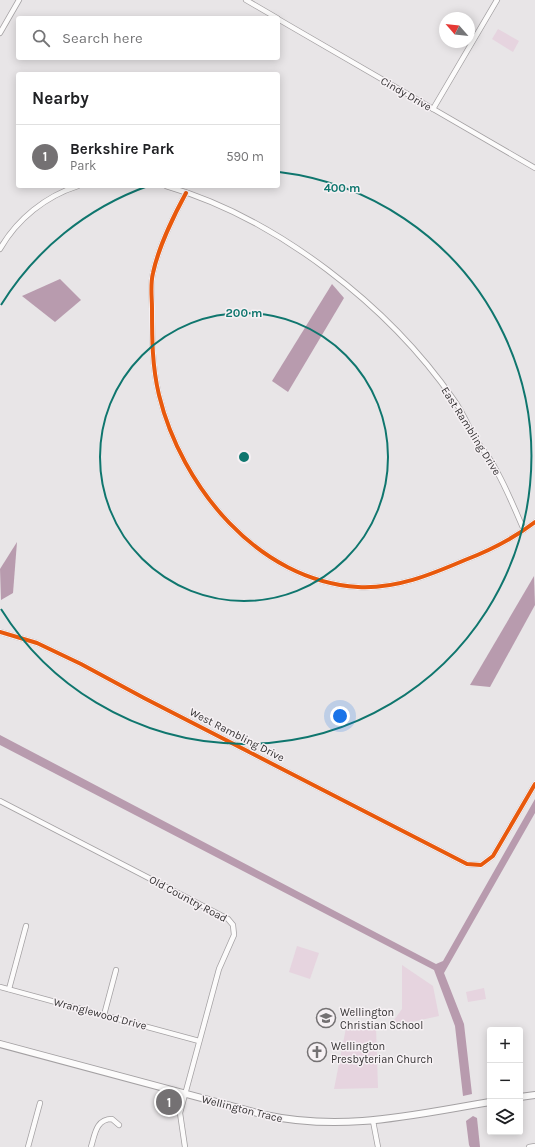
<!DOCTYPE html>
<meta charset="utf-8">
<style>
:root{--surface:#fff;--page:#f6f6f6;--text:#202124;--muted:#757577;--line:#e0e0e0;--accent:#747173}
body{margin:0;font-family:Karla,sans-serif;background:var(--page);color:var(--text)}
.controls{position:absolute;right:12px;bottom:12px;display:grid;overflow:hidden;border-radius:4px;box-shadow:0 2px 10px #0003}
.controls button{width:36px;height:36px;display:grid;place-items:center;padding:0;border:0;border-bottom:1px solid var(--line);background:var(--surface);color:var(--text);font:20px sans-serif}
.compass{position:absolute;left:439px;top:12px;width:36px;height:36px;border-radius:50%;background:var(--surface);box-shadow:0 2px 10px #0003;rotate:298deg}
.you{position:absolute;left:340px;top:716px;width:14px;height:14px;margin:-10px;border:3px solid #fff;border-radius:50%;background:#1a73e8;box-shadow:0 0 0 6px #1a73e833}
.badge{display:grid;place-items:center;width:26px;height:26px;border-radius:50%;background:var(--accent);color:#fff;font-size:13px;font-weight:700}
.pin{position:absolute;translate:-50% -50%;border:2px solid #fff;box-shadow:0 1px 4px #0006}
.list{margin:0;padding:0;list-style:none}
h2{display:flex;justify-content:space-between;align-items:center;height:52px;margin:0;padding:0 16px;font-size:17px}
h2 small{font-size:13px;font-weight:400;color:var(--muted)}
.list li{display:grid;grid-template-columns:26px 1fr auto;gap:12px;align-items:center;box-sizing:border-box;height:64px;padding:0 16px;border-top:1px solid var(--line)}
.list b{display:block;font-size:15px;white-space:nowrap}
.list p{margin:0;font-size:13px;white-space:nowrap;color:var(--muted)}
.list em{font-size:13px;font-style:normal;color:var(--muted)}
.icon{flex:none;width:22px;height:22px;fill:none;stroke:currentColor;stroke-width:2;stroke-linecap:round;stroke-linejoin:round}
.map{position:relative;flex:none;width:535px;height:1147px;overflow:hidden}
.search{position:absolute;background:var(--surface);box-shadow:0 2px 10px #0003;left:16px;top:16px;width:264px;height:44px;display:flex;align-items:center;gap:10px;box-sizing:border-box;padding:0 14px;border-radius:4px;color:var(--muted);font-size:15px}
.panel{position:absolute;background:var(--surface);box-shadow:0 2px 10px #0003;left:16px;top:72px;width:264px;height:116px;border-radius:4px}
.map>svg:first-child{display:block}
.green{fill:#e6d4df}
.water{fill:#b89bae}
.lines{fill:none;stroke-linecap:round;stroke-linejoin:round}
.street-casing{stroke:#a4a1a3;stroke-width:6}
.secondary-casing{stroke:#a4a1a3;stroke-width:8}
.street{stroke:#fcfbfb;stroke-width:4.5}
.secondary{stroke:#fcfbfb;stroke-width:6}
.cycleway-casing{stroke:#f6f1f4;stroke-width:6}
.cycleway{stroke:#e8590c;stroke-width:4}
.ring{fill:none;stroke:#0f766e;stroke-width:2}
.labels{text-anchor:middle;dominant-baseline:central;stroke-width:3;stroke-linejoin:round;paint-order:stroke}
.street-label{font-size:11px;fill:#353334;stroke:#f6f1f4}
.poi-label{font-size:11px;fill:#353334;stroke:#f6f1f4;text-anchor:start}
.centre{fill:#0f766e;stroke:#f6f1f4;stroke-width:2}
.ring-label{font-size:12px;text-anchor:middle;font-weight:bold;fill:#0f766e;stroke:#f6f1f4;stroke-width:3;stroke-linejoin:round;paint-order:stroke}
</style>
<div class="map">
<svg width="535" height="1147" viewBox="0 0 535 1147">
<rect width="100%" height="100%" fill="#e8e5e7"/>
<!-- green -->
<g class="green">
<path d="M498,29L519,41L513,52L492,39Z"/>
<path d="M297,946L319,953L310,979L289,972Z"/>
<path d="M402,965L433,986L439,1016L389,1027L402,1009Z"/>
<path d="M484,988L486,999L468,1002L466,992Z"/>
<path d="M347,1023L376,1027L378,1088L334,1089Z"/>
</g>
<!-- water -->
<g class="water">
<path d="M60,279L81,300L55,322L22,296Z"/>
<path d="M332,284L344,298L288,392L272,381Z"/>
<path d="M17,542L13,593L1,600L0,569Z"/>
<path d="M534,576L535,605L490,687L470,685Z"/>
<path d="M0,735L436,964L443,961L535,799V813L444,973L464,1024L472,1094L463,1096L455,1026L434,970L0,745Z"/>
<path d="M473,1116L477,1118L480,1147H470L469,1145L466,1121Z"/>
</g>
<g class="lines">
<defs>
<g id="street">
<path d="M246,0L277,18"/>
<path d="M278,19L535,168"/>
<path d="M0,33L19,0"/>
<path d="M433,109L497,0"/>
<path d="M166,186C277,218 389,306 454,400C462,411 467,423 473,435C480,447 490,457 496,470C507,489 515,510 524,530"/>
<path d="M186,193C174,215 158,249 153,273C150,285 152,297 152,308C152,338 152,366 159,395C181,486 258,581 358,587C396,589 430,575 465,560C491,550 513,539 535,522"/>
<path d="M0,249C17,219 46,196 78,186"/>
<path d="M0,632L37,643L81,664L144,698L467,864L481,865L493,856L535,784"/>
<path d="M0,801L228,919L233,925L234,935L219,969L180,1113L185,1147"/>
<path d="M0,987L199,1041"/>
<path d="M9,989L26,926"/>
<path d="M104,1015L116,970"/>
<path d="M373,1121L378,1147"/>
<path d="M28,1147L40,1103"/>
<path d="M91,1147C95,1134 96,1119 112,1119L119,1125"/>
<path d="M529,1147L535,1146"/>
</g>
<g id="secondary">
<path d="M0,1044L265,1115C344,1132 412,1115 490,1102"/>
<path d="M520,1097L535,1095"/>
</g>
</defs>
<!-- street casing -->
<use href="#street" class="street-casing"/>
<!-- secondary casing -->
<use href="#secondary" class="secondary-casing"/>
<!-- street -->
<use href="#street" class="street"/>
<!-- secondary -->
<use href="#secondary" class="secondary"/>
<defs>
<g id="cycleway">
<path d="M186,193C174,215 158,249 153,273C150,285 152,297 152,308C152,338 152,366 159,395C181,486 258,581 358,587C396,589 430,575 465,560C491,550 513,539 535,522"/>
<path d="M0,632L37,643L81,664L144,698L467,864L481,865L493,856L535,784"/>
</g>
</defs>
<!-- cycleway casing -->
<use href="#cycleway" class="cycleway-casing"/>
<!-- cycleway -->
<use href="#cycleway" class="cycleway"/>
</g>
<!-- distance rings -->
<g class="ring">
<circle cx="244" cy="457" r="144"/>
<path d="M1 305A287 287 0 0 1 148 186M279 172A287 287 0 1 1 1 609"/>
</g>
<!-- icons -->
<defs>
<symbol id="school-ring" viewBox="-11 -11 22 22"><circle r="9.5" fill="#f6f1f4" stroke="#747173" stroke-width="1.5"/><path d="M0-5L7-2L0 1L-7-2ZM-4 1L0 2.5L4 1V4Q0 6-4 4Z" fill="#747173"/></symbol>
<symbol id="church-ring" viewBox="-11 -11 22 22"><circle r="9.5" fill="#f6f1f4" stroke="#747173" stroke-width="1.5"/><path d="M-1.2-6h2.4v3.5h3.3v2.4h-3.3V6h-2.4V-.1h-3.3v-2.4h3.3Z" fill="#747173"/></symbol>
</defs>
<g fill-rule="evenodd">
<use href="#school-ring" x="315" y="1007" width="22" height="22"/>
<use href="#church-ring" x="306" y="1041" width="22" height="22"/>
</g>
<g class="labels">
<!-- street labels -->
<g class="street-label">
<text transform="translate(406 94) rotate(30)">Cindy Drive</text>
<text transform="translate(471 431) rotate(58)">East Rambling Drive</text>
<text transform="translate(237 735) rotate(27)">West Rambling Drive</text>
<text transform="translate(188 899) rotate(28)">Old Country Road</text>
<text transform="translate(100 1014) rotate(15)">Wranglewood Drive</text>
<text transform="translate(242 1109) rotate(14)">Wellington Trace</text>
</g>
<!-- poi labels -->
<g class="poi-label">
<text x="340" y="1012">Wellington<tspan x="340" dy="13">Christian School</tspan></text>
<text x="331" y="1046">Wellington<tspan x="331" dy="13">Presbyterian Church</tspan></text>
</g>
</g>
<circle cx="244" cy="457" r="6" class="centre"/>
<g class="ring-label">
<text x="342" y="192">400 m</text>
<text x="244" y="317">200 m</text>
</g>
</svg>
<div class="controls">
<button>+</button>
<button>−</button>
<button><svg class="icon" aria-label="layers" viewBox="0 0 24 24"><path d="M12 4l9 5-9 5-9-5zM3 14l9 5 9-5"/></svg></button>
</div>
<svg class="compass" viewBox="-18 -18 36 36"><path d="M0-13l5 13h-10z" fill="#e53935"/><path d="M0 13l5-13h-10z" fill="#757577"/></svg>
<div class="you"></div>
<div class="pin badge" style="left:169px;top:1102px">1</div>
<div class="search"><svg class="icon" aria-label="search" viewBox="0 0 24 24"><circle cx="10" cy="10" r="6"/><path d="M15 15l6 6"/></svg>Search here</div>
<section class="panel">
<h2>Nearby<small></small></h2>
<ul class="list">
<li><span class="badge">1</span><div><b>Berkshire Park</b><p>Park</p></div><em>590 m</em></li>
</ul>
</section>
</div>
